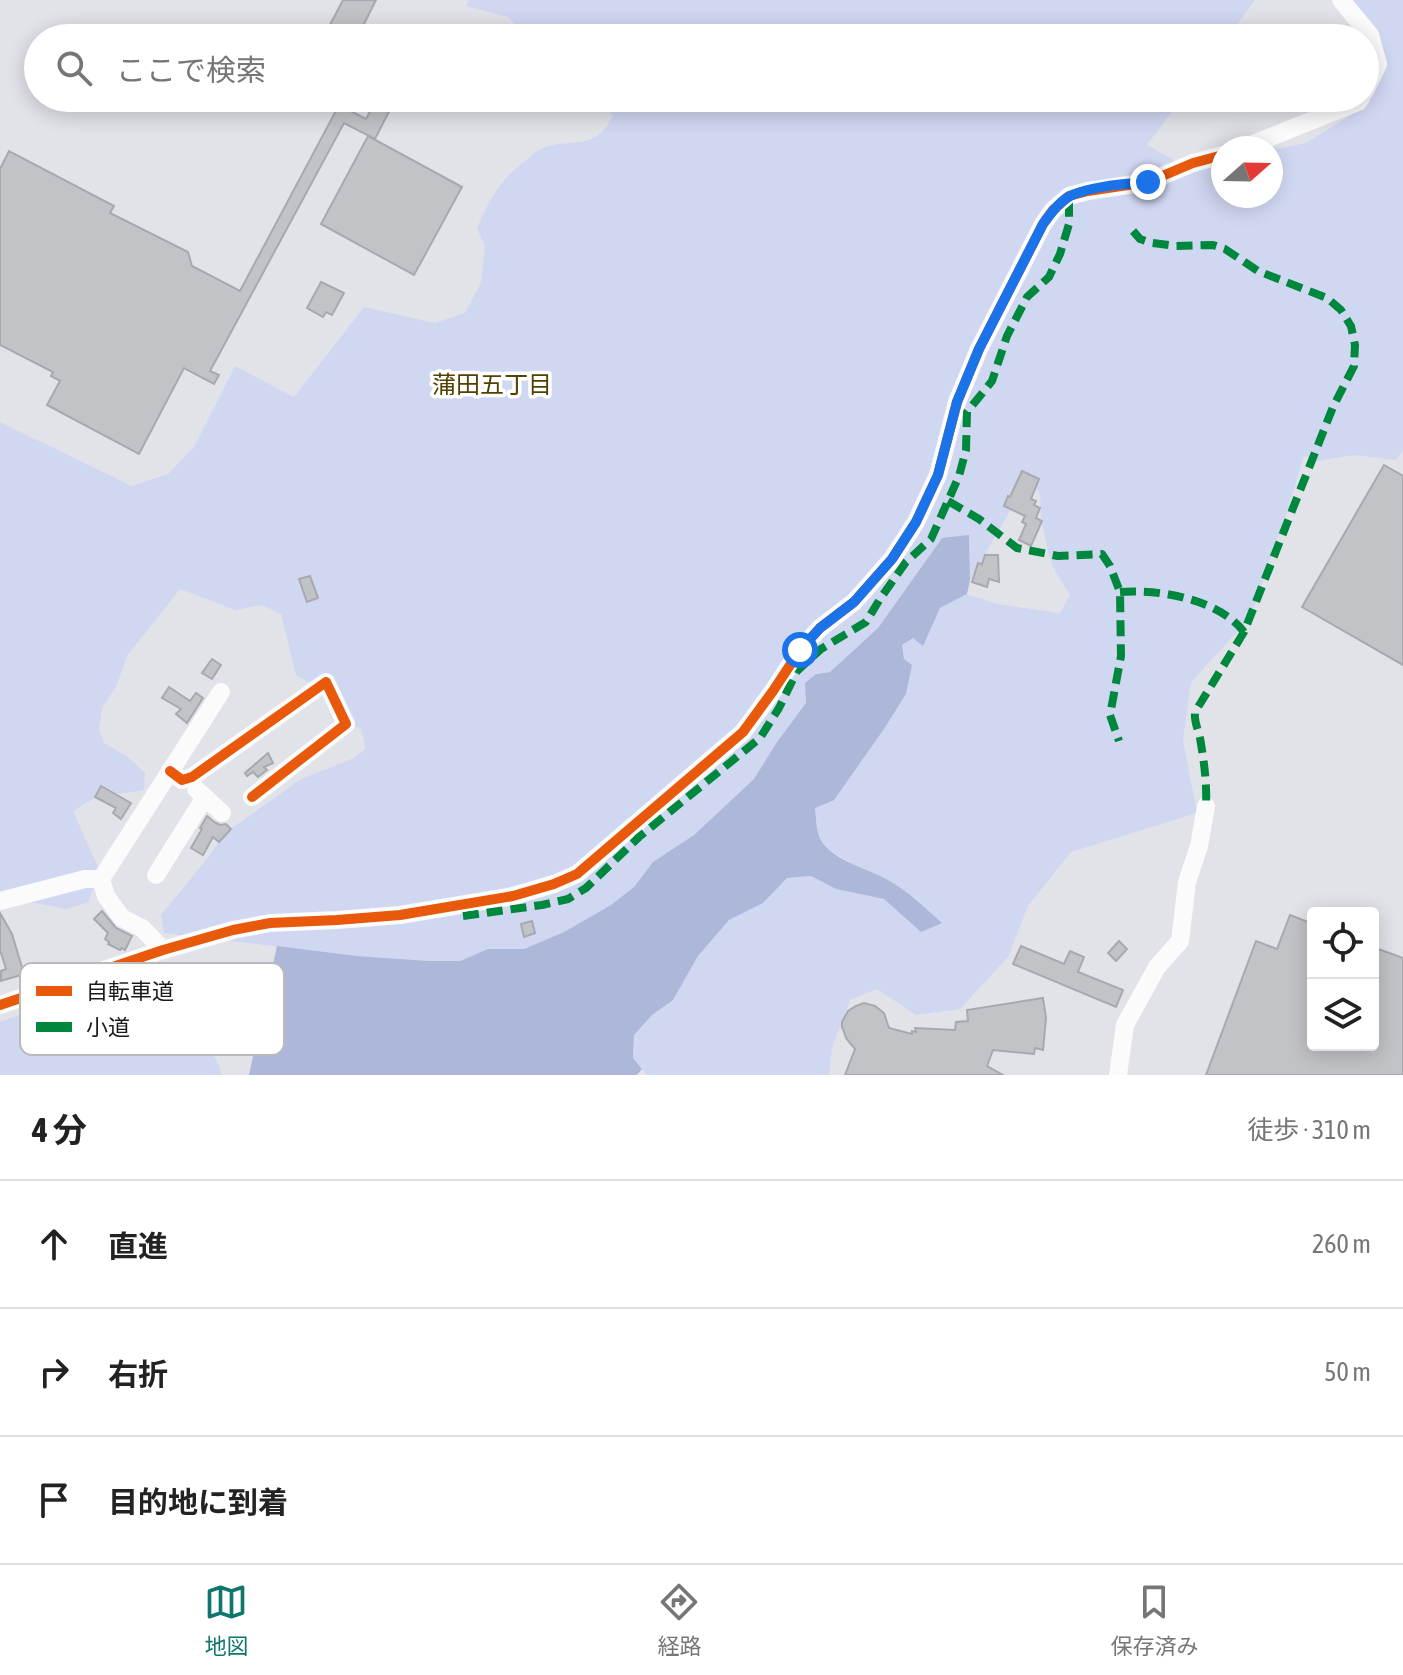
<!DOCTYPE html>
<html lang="ja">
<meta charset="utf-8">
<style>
:root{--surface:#fff;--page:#f2f2f2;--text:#222;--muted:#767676;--line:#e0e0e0;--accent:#0f766e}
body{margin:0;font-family:"Asap Condensed","Noto Sans JP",sans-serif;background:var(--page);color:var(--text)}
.controls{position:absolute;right:24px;bottom:24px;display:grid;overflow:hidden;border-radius:8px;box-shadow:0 4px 20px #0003}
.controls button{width:72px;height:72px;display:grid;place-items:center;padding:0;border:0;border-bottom:2px solid var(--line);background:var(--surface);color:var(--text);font:40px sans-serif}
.compass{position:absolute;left:1211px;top:136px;width:72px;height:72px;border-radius:50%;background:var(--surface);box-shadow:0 4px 20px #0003;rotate:70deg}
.stop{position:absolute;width:24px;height:24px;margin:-18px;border:6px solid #1a73e8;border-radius:50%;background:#fff}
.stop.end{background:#1a73e8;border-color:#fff;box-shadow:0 2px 8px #0008}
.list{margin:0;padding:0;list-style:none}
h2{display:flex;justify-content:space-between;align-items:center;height:104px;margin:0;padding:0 32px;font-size:34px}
h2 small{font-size:26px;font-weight:400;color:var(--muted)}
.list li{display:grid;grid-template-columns:52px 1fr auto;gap:24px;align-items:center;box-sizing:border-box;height:128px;padding:0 32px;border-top:2px solid var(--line)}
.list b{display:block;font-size:30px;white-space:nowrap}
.list em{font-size:26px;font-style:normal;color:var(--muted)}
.icon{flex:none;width:44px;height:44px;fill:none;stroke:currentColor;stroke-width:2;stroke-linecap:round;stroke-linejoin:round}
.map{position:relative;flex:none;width:1403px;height:1075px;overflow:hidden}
.search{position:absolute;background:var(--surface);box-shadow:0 4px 20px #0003;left:24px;right:24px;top:24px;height:88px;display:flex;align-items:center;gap:20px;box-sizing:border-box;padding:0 28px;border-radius:44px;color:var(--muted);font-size:30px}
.sheet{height:488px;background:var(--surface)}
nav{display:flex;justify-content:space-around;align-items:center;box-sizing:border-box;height:112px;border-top:2px solid var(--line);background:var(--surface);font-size:22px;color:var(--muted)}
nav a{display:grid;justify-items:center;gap:4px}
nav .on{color:var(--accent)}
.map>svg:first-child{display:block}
.green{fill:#d0d7f1}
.water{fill:#adb7da}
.building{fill:#c2c3c7;stroke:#a8a9ae;stroke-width:2}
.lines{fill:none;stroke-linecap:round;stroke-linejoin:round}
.minor{stroke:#fbfbfc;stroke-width:18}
.quiet{stroke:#00873e;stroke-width:8;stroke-dasharray:16 8;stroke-linecap:butt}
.cycleway-casing{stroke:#fff;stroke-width:15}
.cycleway{stroke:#e8590c;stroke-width:10}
.route{stroke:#1a73e8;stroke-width:10}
.labels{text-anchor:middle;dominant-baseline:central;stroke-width:7;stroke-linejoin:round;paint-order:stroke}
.neighbourhood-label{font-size:24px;fill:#544100;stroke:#fff}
.key{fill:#fff;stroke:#bababc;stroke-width:2}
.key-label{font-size:22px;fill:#191a1e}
</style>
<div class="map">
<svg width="1403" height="1075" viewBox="0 0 1403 1075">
<rect width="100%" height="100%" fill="#e2e3e9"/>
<!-- green -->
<g class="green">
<path d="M469,0H1255L1227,38H529L508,17L466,6Z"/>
<path d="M1348,0H1403V450L1396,460L1354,455L1317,461L1304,456L1286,515L1250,618L1191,682L1183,740L1197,813L1071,852L1028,906L1008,957L960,1009L916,1015L877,989L850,1000L832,1048L829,1075H647L633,1058L634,1035L652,1015L673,1000L698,956L729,920L763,903L787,878L811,876L836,889L884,899L921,932L888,880L861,869L828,849L818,835L815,808L848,780L884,729L906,693L911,666L904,659L902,645L913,638L923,645L940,608L967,594L997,604L1060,613L1070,595L1055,571L1049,556L1041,518L1040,494L1022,469L1018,497L970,580L969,536L942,538L878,628L830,672L816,674L806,703L777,742L754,779L694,835L653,862L634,887L611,905L564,932L524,949H488L460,961H429L357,956L164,933L161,915L206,860L225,833L301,779L354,758L365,749L363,735L360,728L352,725L329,675L308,682L296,675L281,614L262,605L235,610L180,589L127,656L116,687L102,708L99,729L104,743L128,757L145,773L144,790L127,793L101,794L73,811L98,867L89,902L67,909L34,903L0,891V422L132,486L168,474L194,447L235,366L294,397L364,307L435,323L465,313L481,282L485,247L477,228C490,199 501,177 528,159C532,155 538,150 543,148C573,137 595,152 613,116L595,98H1182L1147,145L1195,172L1223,162V196H1271V150L1306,143L1359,110L1377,80Z"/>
<path d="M107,991L135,1006L166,1012L204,1041L217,1061L222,1075H0V1022L72,995Z"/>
</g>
<!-- water -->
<path class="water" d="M969,535L970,580L967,594L940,608L923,646L913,638L902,645L904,659L912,665L906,694L884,729L834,800L815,808C816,816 816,825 818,833C825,859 867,868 888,880C908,891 925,908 942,923L921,932L884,899L836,889L811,876L787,878L763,903L729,920L698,956L673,1000L652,1015L634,1035L633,1058L642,1069L637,1075H249L277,946L357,956L429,961H460L488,949H524L564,932L611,905L634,887L653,862L694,835L754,779L777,742L806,703L805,683L816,674L830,672L878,628L942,538Z"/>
<!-- building -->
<g class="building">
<path d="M343,0H376L357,38H323Z"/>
<path d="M377,98H396L375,139L344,123L210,371L219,375L214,384L184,368L139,454L47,405L60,381L51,376L53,372L0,345V169L9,151L114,206L110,213L188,252L192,266L240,291L339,105L366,119Z"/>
<path d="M368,136L462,187L414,275L321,224Z"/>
<path d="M321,282L344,293L332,315L326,312L323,317L307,308Z"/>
<path d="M1384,465L1403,476V665L1302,607Z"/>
<path d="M1022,471L1039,479L1031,499L1036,501L1034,505L1040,508L1036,518L1042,521L1031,546L1019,540L1026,524L1022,522L1025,516L1004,506L1008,496L1010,497Z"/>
<path d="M985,555H998L999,582L989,579L987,587L972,582L978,563L982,564Z"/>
<path d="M310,576L318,598L307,602L299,579Z"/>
<path d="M212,659L221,665L212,679L202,673Z"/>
<path d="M169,687L190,701L196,693L203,698L187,723L176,714L181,709L162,698Z"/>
<path d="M268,753L273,763L264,767L267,770L258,777L253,772L247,776L245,773Z"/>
<path d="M101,786L131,803L121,819L113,813L116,808L95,797Z"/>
<path d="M207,816L214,822L220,825L226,824L231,829L219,842L213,837L203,855L191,848L202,829L200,828Z"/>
<path d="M102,911L116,928L132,936L125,950L122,948L120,950L108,944L109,942L105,939L108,933L94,919Z"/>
<path d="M0,913L12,934L24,974L1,981V971L6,969L0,950Z"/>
<path d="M1290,915L1313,924V1045H1373V947L1403,958V1075H1206L1256,941L1277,949Z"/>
<path d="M532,921L535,933L524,937L521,924Z"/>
<path d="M1119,941L1127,949L1116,961L1108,953Z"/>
<path d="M1021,946L1064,964L1070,951L1084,957L1078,972L1123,990L1116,1007L1013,964Z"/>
<path d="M1043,998L1046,1018L1043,1050L1035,1048L1034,1054L993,1050L987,1066L1003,1075H845L855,1049L846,1038L843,1029L842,1028V1022L848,1011L856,1006L864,1003L875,1006L884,1013L889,1028L912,1034V1031L916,1032L915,1028L955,1030L956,1022L968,1021L967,1010Z"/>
</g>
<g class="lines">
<!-- minor -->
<g class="minor">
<path d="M1341,0L1370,35L1378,64L1365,91"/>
<path d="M1243,148L1358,102L1361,98"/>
<path d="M170,771L182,780L192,777L326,682L346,724L252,797"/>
<path d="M196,789L222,813"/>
<path d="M156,875L205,797"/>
<path d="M0,901L85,879H101"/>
<path d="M163,950L142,928L122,918L106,896L101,879L221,692"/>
<path d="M0,1005L163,950L233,930L270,923L337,920L400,915L513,896L554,884L577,874L743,732L773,691L800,650L820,628L854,602L892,559L916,522L938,475L957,402L979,349L1043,224L1053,210L1069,196L1088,191L1148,182L1193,163L1223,155"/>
<path d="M1118,1075L1125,1025L1157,967L1180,941L1187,882L1199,846L1206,806"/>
</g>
<!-- quiet -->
<g class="quiet">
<path d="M1133,231L1140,239L1152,243L1176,246L1213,245L1225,249L1258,271L1327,298L1341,310L1351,326L1355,345L1354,366L1333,407L1244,632L1195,712C1194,722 1198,729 1200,738C1204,761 1207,783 1206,806"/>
<path d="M948,501L979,519L1017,548L1058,556L1102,554L1110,566L1120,592L1121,656L1110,715L1119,741"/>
<path d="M1120,592C1159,589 1219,599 1244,632"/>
<path d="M463,916L542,905L568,899L586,888L639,837L760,738L779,708L797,671L821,649L866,622L880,599L906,562L931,539L959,476L966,450L967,412L992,381L1007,336L1027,297L1049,277L1060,254L1069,224V196"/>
</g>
<defs>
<g id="cycleway">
<path d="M170,771L182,780L192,777L326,682L346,724L252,797"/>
<path d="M0,1005L163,950L233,930L270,923L337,920L400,915L513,896L554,884L577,874L743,732L773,691L800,650L820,628L854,602L892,559L916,522L938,475L957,402L979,349L1043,224L1053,210L1069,196L1088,191L1148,182L1193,163L1223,155"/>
</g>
</defs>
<!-- cycleway casing -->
<use href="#cycleway" class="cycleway-casing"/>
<!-- cycleway -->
<use href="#cycleway" class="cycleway"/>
</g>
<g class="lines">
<!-- route -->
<path class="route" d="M800,650L820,628L854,602L892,559L916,522L938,475L957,402L979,349L1043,224C1050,214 1059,202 1070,196C1091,186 1125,184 1148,182"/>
</g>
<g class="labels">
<!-- neighbourhood labels -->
<g class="neighbourhood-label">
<text x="492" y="384">蒲田五丁目</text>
</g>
</g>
<!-- legend -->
<rect x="20" y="963" width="264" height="92" rx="12" class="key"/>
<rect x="36" y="986" width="36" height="10" fill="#e8590c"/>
<rect x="36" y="1022" width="36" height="10" fill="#00873e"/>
<g class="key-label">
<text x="86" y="999">自転車道</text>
<text x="86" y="1035">小道</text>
</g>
</svg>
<div class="controls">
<button><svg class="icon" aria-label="locate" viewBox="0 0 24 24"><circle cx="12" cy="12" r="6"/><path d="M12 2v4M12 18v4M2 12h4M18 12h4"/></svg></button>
<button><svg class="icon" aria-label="layers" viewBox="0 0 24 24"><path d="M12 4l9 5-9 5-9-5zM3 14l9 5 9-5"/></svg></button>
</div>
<svg class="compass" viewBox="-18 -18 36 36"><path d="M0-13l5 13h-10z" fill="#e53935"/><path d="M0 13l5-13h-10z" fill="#767676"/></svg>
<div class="stop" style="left:800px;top:650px"></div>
<div class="stop end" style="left:1148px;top:182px"></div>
<div class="search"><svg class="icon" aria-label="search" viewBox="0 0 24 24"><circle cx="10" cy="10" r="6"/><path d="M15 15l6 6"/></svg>ここで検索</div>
</div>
<section class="sheet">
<h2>4 分<small>徒歩 · 310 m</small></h2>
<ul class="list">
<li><svg class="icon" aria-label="ahead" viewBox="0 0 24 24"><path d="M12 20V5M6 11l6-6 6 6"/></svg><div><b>直進</b></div><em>260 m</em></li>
<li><svg class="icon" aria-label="right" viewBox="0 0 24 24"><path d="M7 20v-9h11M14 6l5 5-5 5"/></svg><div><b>右折</b></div><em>50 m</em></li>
<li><svg class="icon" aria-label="arrive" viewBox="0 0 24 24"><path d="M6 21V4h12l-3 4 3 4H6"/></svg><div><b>目的地に到着</b></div></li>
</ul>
</section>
<nav>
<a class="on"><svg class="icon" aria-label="map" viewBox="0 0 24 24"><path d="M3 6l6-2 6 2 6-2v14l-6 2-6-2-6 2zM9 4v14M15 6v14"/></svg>地図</a>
<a><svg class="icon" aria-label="directions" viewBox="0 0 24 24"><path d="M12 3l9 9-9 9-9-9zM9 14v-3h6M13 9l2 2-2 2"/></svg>経路</a>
<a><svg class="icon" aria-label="saved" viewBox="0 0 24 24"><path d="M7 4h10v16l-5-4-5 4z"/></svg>保存済み</a>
</nav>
